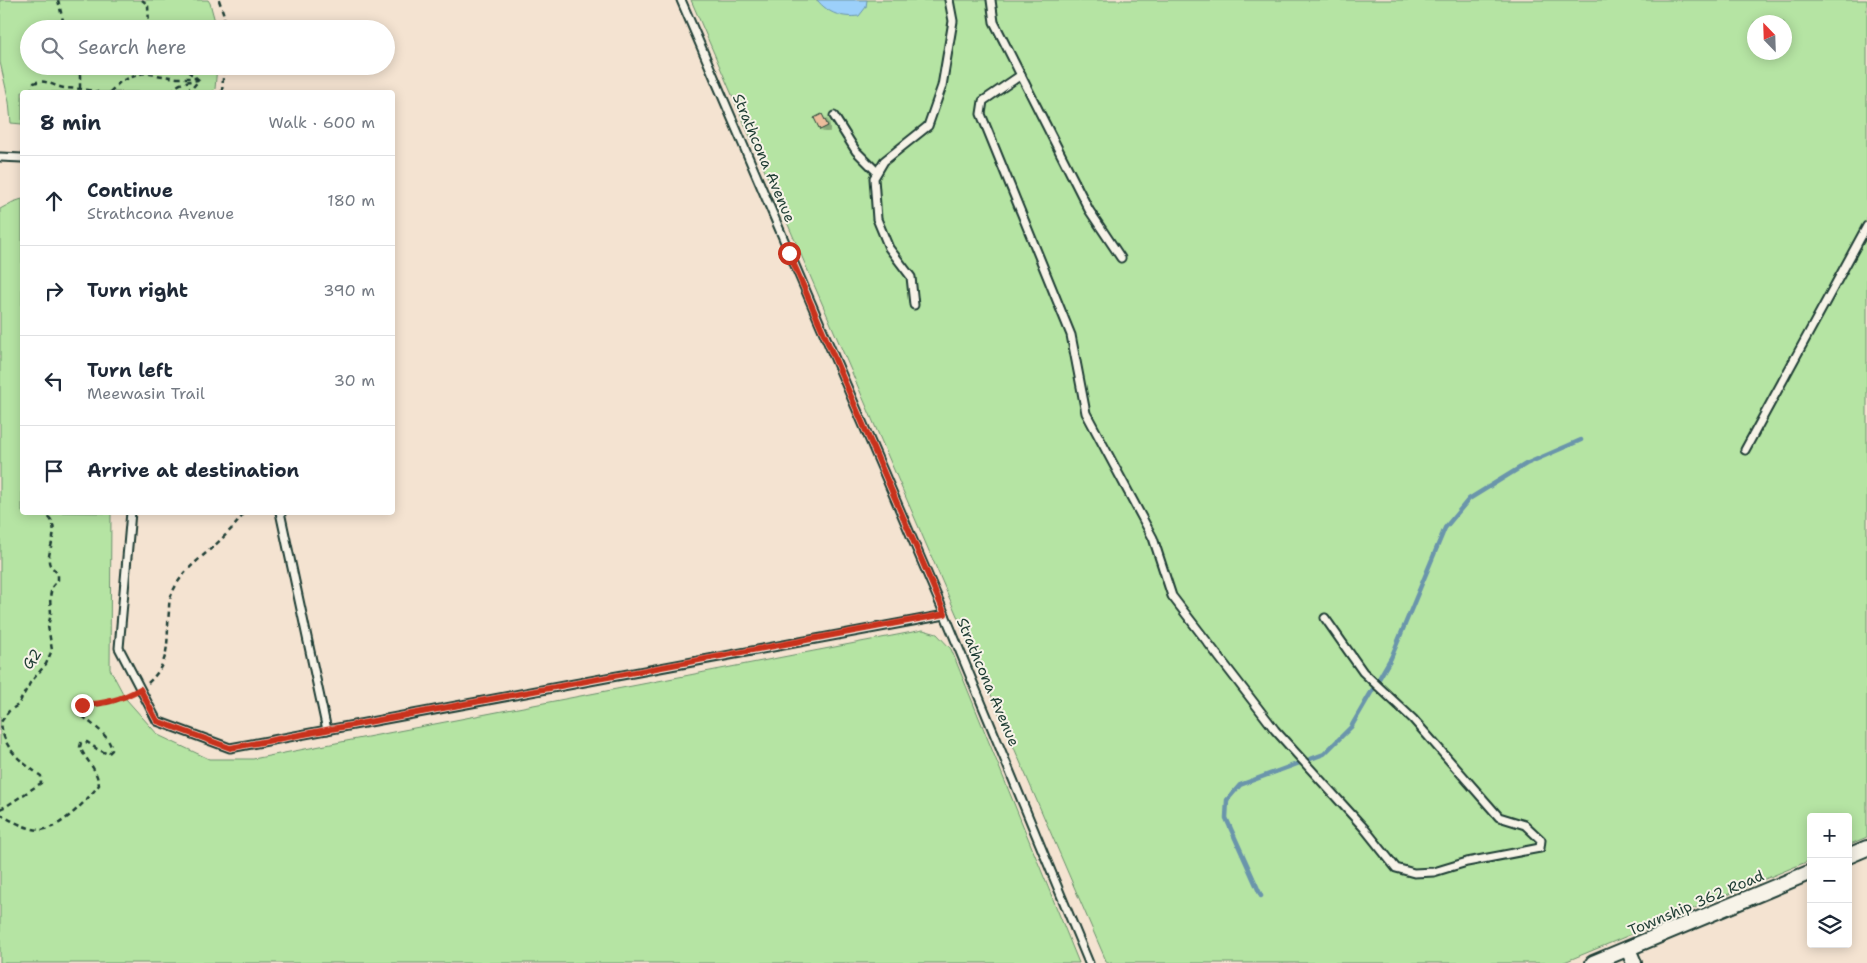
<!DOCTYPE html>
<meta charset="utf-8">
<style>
:root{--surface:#fff;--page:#f2f2f3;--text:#1f2937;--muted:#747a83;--line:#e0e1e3}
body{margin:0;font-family:"Shantell Sans",sans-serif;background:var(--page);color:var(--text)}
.controls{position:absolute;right:15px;bottom:15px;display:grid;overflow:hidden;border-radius:5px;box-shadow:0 2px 12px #0003}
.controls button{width:45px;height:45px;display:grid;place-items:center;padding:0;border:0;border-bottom:1px solid var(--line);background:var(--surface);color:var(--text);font:25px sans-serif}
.compass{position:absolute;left:1747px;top:15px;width:45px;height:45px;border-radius:50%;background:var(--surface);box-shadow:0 2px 12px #0003;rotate:337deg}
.stop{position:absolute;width:15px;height:15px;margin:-11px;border:4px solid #c8321e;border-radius:50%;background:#fff}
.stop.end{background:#c8321e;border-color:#fff;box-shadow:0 1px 5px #0008}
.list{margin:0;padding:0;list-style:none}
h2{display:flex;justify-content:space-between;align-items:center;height:65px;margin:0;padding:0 20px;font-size:21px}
h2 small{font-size:16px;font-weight:400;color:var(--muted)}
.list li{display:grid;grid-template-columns:32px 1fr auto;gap:15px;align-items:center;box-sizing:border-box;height:90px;padding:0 20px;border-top:1px solid var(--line)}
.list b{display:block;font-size:19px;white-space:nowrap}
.list p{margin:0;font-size:16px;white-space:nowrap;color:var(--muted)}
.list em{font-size:16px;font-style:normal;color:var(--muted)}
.icon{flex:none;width:28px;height:28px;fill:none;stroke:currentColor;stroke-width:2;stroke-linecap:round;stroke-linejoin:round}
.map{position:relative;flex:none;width:1867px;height:963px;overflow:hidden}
.search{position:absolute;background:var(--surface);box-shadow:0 2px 12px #0003;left:20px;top:20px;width:375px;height:55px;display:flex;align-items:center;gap:12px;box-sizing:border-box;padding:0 18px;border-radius:28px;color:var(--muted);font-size:19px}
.panel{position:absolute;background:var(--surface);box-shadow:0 2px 12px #0003;left:20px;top:90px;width:375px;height:425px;border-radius:5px}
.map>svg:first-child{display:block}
.green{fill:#b5e4a3;stroke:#6a906c;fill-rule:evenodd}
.water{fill:#9cd0fa;stroke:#6a95ab}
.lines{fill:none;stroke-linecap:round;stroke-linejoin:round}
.stream{stroke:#6a95ab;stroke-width:4.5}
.building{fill:#ecbd9c;stroke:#1f3d34;filter:url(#shadow)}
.service-casing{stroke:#1f3d34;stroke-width:11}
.minor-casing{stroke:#1f3d34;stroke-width:18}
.path{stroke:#1f3d34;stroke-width:2.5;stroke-dasharray:5 4;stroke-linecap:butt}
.service{stroke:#f7f3e8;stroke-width:7}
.minor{stroke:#f7f3e8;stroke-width:14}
.route{stroke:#c8321e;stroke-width:6}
.labels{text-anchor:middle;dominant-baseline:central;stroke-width:4;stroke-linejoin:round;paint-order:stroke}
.street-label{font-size:15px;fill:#1f3d34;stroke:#f7f3e8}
</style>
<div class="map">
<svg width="1867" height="963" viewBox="0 0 1867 963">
<defs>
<filter id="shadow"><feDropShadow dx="4.5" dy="4.5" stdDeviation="1" flood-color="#0004"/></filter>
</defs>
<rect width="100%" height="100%" fill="#f4e3d1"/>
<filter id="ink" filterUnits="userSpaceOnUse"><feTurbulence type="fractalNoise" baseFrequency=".02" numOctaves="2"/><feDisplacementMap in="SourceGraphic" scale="10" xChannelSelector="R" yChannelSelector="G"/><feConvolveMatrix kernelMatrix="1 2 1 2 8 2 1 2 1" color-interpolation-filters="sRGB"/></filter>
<g filter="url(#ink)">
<!-- green -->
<g class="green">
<path d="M0,0H208L210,3L217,29H29V66H217L215,89L212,92H22V124L11,123L9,102L0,62Z"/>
<path d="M691,0H1867V837L1848,845V817H1811V860L1562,963H1107ZM1754,22H1784V52H1754Z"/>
<path d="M22,199V512L111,513L110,669L126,699L158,735L209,759H253L923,630L937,634L951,649L1079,963H0V209L13,202Z"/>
</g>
<!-- water -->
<path class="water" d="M817,0H867L866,7L859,16C842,18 829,14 817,0Z"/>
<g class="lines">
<!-- stream -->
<path class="stream" d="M1261,896L1226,818L1227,800L1240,785L1324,754L1351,727L1391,658L1445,528L1469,499L1526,464L1581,440"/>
</g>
<!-- building -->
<path class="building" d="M822,114L828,126L820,130L814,118Z"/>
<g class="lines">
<defs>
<g id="service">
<path d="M681,0L945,615L1089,963"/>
<path d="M991,0L994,22L1089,210L1121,258"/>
<path d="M1021,75L983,101L981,114L1071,335L1086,413L1153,538L1172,596L1275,730L1364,828L1396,868L1414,873L1434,872L1467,862L1540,848L1541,840L1525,825L1499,817L1413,719L1363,672L1325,618"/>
<path d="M834,116L856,151L877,172"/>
<path d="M0,157L22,158"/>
<path d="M914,305L911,277L889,248L877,219L874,178L884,161L928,126L942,86L953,21L949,0"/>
<path d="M1745,450L1867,226"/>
<path d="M131,512L119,648L157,721L230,748L945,615"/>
<path d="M280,512L327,730"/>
</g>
<g id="minor">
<path d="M1848,856L1867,848"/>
<path d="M1628,949L1634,963"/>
<path d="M1593,963L1811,872"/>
</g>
</defs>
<!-- service casing -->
<use href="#service" class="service-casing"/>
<!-- minor casing -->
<use href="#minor" class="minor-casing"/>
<!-- path -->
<g class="path">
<path d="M58,0L65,29"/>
<path d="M219,0L224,15L225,29"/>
<path d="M137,29L148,26L149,24L148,5L142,0"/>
<path d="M77,66L80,71V92"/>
<path d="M181,66L199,80L189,92"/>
<path d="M30,92L34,83C45,78 54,87 65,88C77,89 87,89 98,92"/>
<path d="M110,92L121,81L143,73L177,78H197"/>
<path d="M171,92C177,83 188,81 198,80"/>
<path d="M181,92L190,88"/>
<path d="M222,92L224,66"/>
<path d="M22,446V457"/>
<path d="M148,683C172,661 166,640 169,611C169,606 169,601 171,596C179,574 196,562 213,547C225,536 236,525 245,512"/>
<path d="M0,809L8,805L41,783V776C20,761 3,749 1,722L9,711L18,705L30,683L46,664L52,650L48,626L51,614L50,597L52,587L58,580V574C56,571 52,568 50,565C45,555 58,536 52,522C51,519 47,515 44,512"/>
<path d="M0,814C9,820 29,830 40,830C61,829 87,800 99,785C96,766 87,763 80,747L81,743L87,742L97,749L108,754L112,750C107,730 89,725 77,710L78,707C84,704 89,705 95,705C107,704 120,700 131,694"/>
</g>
<!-- service -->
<use href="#service" class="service"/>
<!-- minor -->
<use href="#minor" class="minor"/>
</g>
</g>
<g class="lines" filter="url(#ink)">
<!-- route -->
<path class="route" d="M82,705C104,704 121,700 140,689L157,721L230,748L945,614L789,253"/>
</g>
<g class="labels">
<!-- street labels -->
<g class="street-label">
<text transform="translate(764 158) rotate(67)">Strathcona Avenue</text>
<text transform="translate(32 659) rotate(-55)">G2</text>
<text transform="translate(988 682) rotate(67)">Strathcona Avenue</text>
<text transform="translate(1696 903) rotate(-23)">Township 362 Road</text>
</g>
</g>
</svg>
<div class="controls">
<button>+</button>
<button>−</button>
<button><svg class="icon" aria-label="layers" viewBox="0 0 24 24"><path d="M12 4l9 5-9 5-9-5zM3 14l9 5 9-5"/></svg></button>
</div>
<svg class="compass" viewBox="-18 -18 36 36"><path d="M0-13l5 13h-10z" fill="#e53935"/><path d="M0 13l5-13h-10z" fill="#747a83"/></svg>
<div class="stop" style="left:789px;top:253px"></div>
<div class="stop end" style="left:82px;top:705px"></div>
<div class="search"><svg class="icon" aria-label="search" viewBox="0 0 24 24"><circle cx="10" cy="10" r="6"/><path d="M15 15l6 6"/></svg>Search here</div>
<section class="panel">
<h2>8 min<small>Walk · 600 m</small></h2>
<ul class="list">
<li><svg class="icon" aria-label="ahead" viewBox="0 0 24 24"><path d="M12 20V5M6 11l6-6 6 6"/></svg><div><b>Continue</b><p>Strathcona Avenue</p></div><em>180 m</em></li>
<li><svg class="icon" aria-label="right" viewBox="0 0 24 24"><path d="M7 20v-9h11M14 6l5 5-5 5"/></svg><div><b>Turn right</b></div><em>390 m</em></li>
<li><svg class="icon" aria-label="left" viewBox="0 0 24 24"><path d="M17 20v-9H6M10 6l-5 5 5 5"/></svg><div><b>Turn left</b><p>Meewasin Trail</p></div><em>30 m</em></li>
<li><svg class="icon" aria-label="arrive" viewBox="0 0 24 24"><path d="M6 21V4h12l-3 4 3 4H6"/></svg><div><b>Arrive at destination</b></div></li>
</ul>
</section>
</div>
